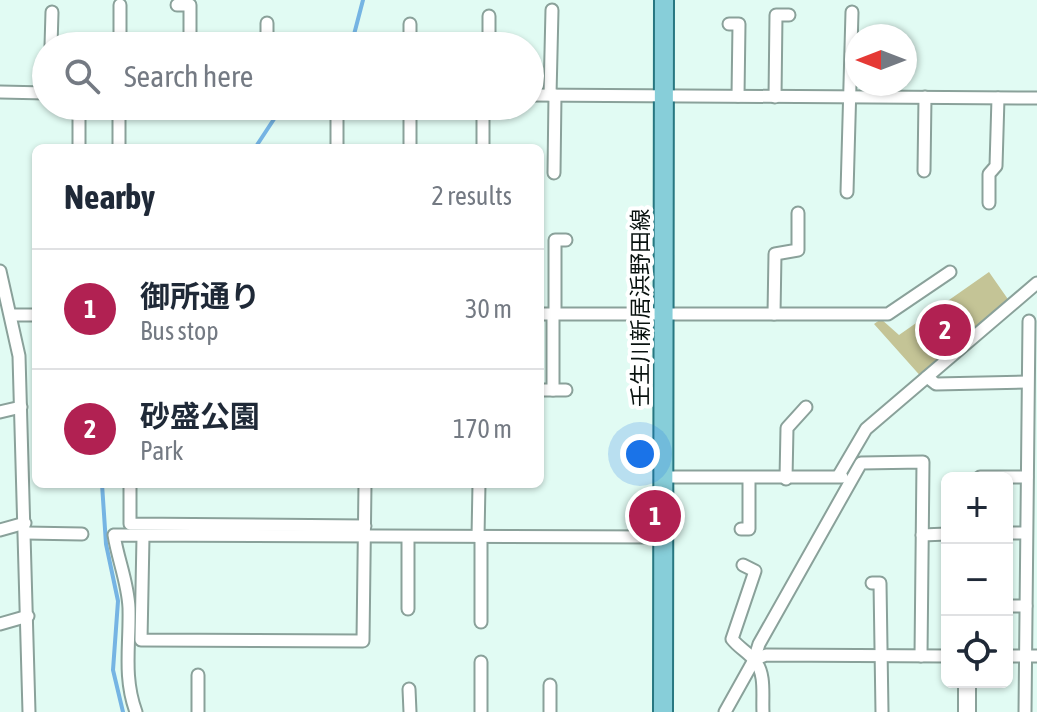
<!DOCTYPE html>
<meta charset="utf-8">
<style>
:root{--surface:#fff;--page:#f2f2f3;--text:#1f2937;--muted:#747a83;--line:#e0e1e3;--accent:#b12152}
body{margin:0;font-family:"Asap Condensed","Noto Sans JP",sans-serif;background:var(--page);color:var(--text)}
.controls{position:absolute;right:24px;bottom:24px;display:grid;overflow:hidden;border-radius:12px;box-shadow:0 2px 6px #0004}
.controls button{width:72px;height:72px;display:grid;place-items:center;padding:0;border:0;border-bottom:2px solid var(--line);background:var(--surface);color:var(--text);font:40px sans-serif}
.compass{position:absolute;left:845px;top:24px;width:72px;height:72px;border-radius:50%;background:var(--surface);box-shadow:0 2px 6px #0004;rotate:270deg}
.you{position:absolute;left:640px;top:454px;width:28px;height:28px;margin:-20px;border:6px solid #fff;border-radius:50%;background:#1a73e8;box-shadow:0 0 0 12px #1a73e833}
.badge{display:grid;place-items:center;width:52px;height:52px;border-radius:50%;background:var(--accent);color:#fff;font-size:26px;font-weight:700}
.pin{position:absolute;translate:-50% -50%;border:4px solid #fff;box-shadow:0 2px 8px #0006}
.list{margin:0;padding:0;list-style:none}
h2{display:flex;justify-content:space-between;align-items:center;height:104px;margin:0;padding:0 32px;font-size:34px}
h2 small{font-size:26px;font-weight:400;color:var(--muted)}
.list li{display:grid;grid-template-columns:52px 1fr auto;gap:24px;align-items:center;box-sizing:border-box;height:120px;padding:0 32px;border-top:2px solid var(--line)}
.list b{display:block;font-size:30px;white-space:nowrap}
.list p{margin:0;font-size:26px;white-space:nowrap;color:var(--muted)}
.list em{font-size:26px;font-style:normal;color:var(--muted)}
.icon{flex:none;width:44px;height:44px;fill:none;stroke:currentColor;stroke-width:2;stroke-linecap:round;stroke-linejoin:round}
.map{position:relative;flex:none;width:1037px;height:712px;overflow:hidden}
.search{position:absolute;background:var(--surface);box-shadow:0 2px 6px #0004;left:32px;top:32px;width:512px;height:88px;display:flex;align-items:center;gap:20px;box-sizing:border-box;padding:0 28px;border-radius:44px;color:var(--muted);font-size:30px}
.panel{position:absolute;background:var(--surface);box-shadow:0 2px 6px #0004;left:32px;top:144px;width:512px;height:344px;border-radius:12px}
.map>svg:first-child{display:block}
.green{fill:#c4c496}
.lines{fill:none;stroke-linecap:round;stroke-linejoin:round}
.stream{stroke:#75b4e3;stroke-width:4}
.street-casing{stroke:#8aa19a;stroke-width:15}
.secondary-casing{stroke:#8aa19a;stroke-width:20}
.primary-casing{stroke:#277781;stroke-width:22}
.street{stroke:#fff;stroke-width:11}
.secondary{stroke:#fff;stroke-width:16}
.primary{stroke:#87ced9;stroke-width:18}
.labels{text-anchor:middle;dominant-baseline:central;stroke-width:8;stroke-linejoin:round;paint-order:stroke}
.street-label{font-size:22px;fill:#09120f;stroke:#fff}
</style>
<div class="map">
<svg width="1037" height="712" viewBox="0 0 1037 712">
<rect width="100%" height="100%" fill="#e1fbf3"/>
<!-- green -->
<path class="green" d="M989,272L1012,305L924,380L874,324L881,319L899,335Z"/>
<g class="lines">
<!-- stream -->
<g class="stream">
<path d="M351,46L363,0"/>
<path d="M255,148L276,116L290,106"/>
<path d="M102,484L106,544L118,601L113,670L123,712"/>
</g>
<defs>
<g id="street">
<path d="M177,5H190V46"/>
<path d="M267,23V46"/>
<path d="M410,24V46"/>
<path d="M729,24H739L738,96"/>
<path d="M51,46L52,12"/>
<path d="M120,46V5"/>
<path d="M489,46V16"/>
<path d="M0,92L46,93"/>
<path d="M530,95L1037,98"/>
<path d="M550,95L552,10"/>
<path d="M775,97L776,15H789"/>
<path d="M79,106V148"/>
<path d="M337,106V148"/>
<path d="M119,148V106"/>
<path d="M410,148V106"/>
<path d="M483,148V106"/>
<path d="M924,171L925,97"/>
<path d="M554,173L555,95"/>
<path d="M847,192L852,12"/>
<path d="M989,203V174L996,166L998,98"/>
<path d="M0,271L19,356L29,712"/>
<path d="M540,314H888L950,272"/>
<path d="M553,314V390"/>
<path d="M555,314V240H566"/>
<path d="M774,314L775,254L798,250V213"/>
<path d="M12,315H36"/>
<path d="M927,377L936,384L1027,382"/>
<path d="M541,390H566"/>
<path d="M0,412L21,407"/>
<path d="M839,475L866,429L1037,283"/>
<path d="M663,477H842"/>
<path d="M980,477H1027"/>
<path d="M786,479L787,428L806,407"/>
<path d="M130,484V524L365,526"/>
<path d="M741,529H749V478"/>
<path d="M0,530L25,523"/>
<path d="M26,533L82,534"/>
<path d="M1007,533H1026"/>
<path d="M922,535L947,534"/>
<path d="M143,537L141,640L363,641L365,484"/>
<path d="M478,537L479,484"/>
<path d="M481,537V622"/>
<path d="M743,565L755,571L732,639C739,648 748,652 755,661C766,674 762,696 763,712"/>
<path d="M872,583H880L882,712"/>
<path d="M1007,606H1026"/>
<path d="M408,609V537"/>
<path d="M0,624L28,616"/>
<path d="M1007,656H1037"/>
<path d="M754,660L766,655L947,656"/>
<path d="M550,685V712"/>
<path d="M409,689L410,712"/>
<path d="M136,712C123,677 130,645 129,608C128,583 118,560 114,535L663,537"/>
<path d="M198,712V675"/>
<path d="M481,712V662"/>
<path d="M725,712L754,660L759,644L861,463L923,462L921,656"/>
<path d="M1025,712L1029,321"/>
</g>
<path id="secondary" d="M967,682V712"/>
<path id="primary" d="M663,712L664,0"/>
</defs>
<!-- street casing -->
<use href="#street" class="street-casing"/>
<!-- secondary casing -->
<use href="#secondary" class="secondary-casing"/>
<!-- primary casing -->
<use href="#primary" class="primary-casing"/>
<!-- street -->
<use href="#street" class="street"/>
<!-- secondary -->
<use href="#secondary" class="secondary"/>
<!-- primary -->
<use href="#primary" class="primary"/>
</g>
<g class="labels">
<!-- street labels -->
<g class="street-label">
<text transform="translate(640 308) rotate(-90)">壬生川新居浜野田線</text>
</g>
</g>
</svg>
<div class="controls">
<button>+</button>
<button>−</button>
<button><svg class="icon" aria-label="locate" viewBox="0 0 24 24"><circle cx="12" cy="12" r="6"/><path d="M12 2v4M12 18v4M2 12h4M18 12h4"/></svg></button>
</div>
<svg class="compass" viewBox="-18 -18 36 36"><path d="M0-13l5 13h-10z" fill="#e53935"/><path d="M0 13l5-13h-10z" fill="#747a83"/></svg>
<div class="you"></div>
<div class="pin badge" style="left:655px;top:516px">1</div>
<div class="pin badge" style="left:945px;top:330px">2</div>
<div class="search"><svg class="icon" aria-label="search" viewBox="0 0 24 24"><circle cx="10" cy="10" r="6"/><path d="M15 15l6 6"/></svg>Search here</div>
<section class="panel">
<h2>Nearby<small>2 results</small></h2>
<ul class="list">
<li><span class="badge">1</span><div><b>御所通り</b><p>Bus stop</p></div><em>30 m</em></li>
<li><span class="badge">2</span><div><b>砂盛公園</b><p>Park</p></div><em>170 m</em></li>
</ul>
</section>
</div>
